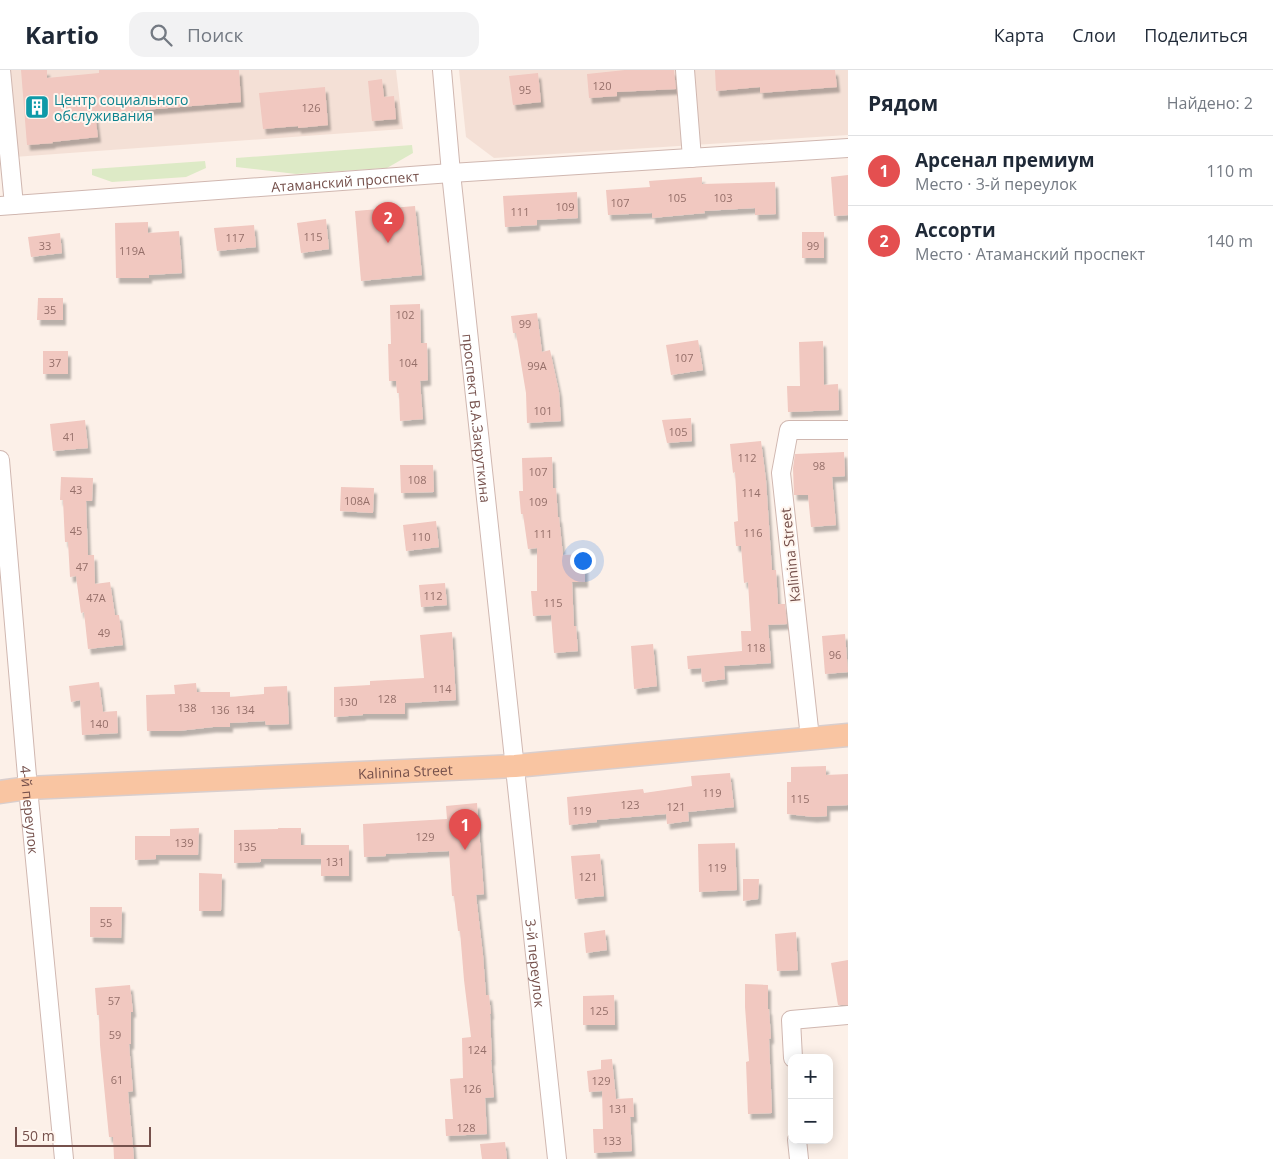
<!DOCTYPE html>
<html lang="ru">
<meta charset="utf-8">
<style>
:root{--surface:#fff;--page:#f2f2f3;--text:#1f2937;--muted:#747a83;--line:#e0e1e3;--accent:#e44f50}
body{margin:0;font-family:"Open Sans",sans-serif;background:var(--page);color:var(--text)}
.controls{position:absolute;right:15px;bottom:15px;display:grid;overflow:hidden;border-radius:10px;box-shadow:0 2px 12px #0003}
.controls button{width:45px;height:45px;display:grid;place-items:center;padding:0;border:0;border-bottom:1px solid var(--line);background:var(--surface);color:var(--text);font:25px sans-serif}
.scale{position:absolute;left:15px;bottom:12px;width:136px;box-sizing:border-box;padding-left:5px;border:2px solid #76514c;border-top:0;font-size:14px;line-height:18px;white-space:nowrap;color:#76514c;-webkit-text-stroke:4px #fff5ee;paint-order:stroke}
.you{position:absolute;left:582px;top:490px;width:18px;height:18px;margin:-12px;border:4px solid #fff;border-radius:50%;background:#1a73e8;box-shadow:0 0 0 8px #1a73e833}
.badge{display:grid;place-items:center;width:32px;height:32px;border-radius:50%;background:var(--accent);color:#fff;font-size:16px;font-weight:700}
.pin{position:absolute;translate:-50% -41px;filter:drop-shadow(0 1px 2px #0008)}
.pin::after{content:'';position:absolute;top:26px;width:18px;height:15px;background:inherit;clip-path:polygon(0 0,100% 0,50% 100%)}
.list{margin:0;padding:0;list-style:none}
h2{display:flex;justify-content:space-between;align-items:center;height:65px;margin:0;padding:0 20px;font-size:21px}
h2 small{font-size:16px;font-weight:400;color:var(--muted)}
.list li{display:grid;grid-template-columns:32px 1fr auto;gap:15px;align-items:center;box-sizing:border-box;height:70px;padding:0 20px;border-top:1px solid var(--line)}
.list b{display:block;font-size:19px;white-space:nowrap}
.list p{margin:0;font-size:16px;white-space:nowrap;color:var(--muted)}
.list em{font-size:16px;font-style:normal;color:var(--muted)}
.icon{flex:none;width:28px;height:28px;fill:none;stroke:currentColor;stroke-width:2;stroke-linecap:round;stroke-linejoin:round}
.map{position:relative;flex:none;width:848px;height:1089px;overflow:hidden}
header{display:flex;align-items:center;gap:30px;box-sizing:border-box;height:70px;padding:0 25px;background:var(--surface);border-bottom:1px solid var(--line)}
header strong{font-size:24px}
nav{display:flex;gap:28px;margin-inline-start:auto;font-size:18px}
.search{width:350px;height:45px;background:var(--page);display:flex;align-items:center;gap:12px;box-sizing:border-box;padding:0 18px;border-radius:15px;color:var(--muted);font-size:19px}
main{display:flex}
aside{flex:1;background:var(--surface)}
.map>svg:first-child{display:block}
.residential{fill:#f4e0d6}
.green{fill:#ddeac6}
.building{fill:#f1c8c0;filter:url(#shadow)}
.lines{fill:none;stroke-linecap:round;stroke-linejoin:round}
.minor-casing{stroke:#d0b7b0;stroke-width:20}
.major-casing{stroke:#d9cecd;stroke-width:25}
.minor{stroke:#fff;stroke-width:18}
.major{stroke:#f9c5a2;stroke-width:22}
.labels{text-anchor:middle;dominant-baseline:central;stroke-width:4;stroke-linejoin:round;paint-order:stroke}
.number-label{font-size:11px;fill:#956f69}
.culture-label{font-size:14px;fill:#0d838f;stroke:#fff5ee;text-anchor:start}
.street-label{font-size:14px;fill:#76514c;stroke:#fff5ee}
</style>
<header>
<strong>Kartio</strong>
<div class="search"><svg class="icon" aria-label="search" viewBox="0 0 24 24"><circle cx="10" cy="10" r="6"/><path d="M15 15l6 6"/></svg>Поиск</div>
<nav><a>Карта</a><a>Слои</a><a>Поделиться</a></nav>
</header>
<main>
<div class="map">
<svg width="848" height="1089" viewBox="0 0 848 1089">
<defs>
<filter id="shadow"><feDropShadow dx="3" dy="5.5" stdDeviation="1" flood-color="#0004"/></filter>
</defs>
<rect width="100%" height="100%" fill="#fcf0e8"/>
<!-- residential -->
<g class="residential">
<path d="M5,0H396L403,59L14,87Z"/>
<path d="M459,0H848V65L494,88L466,67Z"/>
</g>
<!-- green -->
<g class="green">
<path d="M412,75L413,83L387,98L296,104L236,97V88Z"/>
<path d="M205,91L206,98L186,107L112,112L92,105V99Z"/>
</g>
<!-- building -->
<g class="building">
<path d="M21,0H47V8L99,3V0H239L241,32L95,44L98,67L52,72L53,73L27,75Z"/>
<path d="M625,0H674L676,19L617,22V26L589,28L587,4Z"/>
<path d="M715,0H835L837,17L760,23V17L716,21Z"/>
<path d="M538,3L541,32L513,35L509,6Z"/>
<path d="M382,9L384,27L394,26L396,49L372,51L368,11Z"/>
<path d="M325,17L328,55L298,58V56L263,59L259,23Z"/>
<path d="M848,105V145L834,146L831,107Z"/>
<path d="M702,107V114L775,112L776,144L755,145V138L704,141L705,143L652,148V143L608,145L606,120L650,117L649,111Z"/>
<path d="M577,122L578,148L537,150V155L505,157L503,126Z"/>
<path d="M415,136L422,205L361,211L355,141Z"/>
<path d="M326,149L329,179L301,183L297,153Z"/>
<path d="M148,152V163L179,161L182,203L149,205V208H116L115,153Z"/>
<path d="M254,155L256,177L217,181L214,158Z"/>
<rect x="802" y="162" width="22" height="26"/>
<path d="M60,163L62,183L31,187L28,167Z"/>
<path d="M38,228H63V250H37Z"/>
<path d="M420,234L421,273H427L428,310L420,311L423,349L400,351L399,323H397L396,311H389L388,274H391L390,235Z"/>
<path d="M537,243L542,282L550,280L559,322L561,351L527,353L526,323L516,263H513L511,246Z"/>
<path d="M698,270L703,300L671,305L666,275Z"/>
<path d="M823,271L824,315L838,314L839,340L788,342L787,316H800L799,272Z"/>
<rect x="43" y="281" width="25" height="23"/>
<path d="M691,348L692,371L667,373L662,350Z"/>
<path d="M85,350L88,378L53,381L50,354Z"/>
<path d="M761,371L766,410L772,500H776L778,534H785L787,554L768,555L771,593L724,596L725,609L702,612L701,598L688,599L687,586L742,581L741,561H751L748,512L744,513L741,476H736L734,452L738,451L735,402L733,403L730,374Z"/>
<path d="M844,382L845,406L832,407L836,455L811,457L808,425H794L793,398L795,384Z"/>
<path d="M552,387L553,418H556L558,447H559L563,485L585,484V512H572L574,556H576L578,581L554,583L551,545L533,546L531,521H537V478L528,479L523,444H521L519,421H523L522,388Z"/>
<path d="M400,395H433L434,422L401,423Z"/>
<path d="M61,407L93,408L92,431H86L88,485H94L95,514L110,512L115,545H119L123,575L88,579L84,542L81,543L76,506L70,507L68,472H65L63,430H60Z"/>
<path d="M341,417L374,418L373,443L340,441Z"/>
<path d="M436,451L439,477L406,481L403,455Z"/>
<path d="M445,513L447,535L421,537L419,515Z"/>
<path d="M452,562L456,630L405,633V644H363V645L334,647V617L370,615V611L424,608L420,565Z"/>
<path d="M845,564L848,602L825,604L822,566Z"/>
<path d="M653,574L657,616L634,619L631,576Z"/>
<path d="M99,612L103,642L117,641L118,663L82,665L80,630L71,632L69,616Z"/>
<path d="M196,613L197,622H230V627L264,624V617L287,616L289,654L266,655L265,651L230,653V657H213L178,661H147L146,625L175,624L174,615Z"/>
<path d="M826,696V705L848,704V735L827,736V746L814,747L787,744V712H791V697Z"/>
<path d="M730,703L734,737L688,742L689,751L667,754L666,744L597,750V752L569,755L567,727L643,719L644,723L692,716L691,706Z"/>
<path d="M477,733L484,824L476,825L483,885L486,925H489L491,944H490L492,990H491L494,1027L485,1028L487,1064L446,1066L445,1049H453L450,1009L463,1008L462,968L471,967L464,910L460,861H458L454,826H452L449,781L386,784V786L364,787L363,754L447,749L446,736Z"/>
<path d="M199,758L198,785H156V789L135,790V766H170V759Z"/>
<path d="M278,758H301V775H349V806H321V789H261V792L234,793V760L278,759Z"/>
<path d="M735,773L737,820L699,822L698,774Z"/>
<path d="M600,784L604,826L575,829L571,786Z"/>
<path d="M199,803L222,804L221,841H199Z"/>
<path d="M743,809H759L758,829L743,831Z"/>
<path d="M90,837H122L121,868L90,867Z"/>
<path d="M605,860L607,880L586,883L584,863Z"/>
<path d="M796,862L798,900L777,901L775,864Z"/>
<path d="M848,890V935H838L831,893Z"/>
<path d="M745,914L768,915V939H769L771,968L769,969L772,1043L748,1044L746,992L749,991L745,937Z"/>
<path d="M130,915L133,942H131V974H129L133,1021L128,1022L134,1089H114L113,1067H109L100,975L99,945H97L95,918Z"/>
<path d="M614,925L615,955H583V926Z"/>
<path d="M612,989L616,1029L633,1028L634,1047H630L632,1081L594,1083L593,1059H603L602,1021L589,1022L587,1001L601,999V990Z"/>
<path d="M505,1072L507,1089H482L480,1074Z"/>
</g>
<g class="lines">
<defs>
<g id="minor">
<path d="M1,0L14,135"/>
<path id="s1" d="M442,0L451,103L557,1089"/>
<path d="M685,0L692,88"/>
<path id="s2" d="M0,136L451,103L848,78"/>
<path id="s3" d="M0,390L28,718L64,1089"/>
<path d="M810,668L781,403L789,360H848"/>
<path d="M793,988L791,950L848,945"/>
<path d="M797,1070L799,1089"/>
</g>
<g id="major">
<path id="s4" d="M0,722L28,718L515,696L848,665"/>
</g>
</defs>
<!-- minor casing -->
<use href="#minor" class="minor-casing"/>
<!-- major casing -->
<use href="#major" class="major-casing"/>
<!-- minor -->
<use href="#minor" class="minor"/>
<!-- major -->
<use href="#major" class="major"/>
</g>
<!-- icons -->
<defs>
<symbol id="building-square" viewBox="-11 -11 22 22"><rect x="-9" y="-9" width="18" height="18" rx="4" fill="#0f9aa8" stroke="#fff5ee"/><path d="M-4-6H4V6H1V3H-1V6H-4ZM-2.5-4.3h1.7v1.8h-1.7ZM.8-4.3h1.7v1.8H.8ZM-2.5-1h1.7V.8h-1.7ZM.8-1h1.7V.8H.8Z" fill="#fff"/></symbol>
</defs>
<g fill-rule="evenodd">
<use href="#building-square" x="23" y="23" width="28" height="28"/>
</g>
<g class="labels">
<!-- number labels -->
<g class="number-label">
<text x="602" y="15">120</text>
<text x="525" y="19">95</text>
<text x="311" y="37">126</text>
<text x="677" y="127">105</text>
<text x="723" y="127">103</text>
<text x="620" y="132">107</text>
<text x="565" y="136">109</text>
<text x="520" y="141">111</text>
<text x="313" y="166">115</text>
<text x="235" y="167">117</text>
<text x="45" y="175">33</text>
<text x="813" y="175">99</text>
<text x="132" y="180">119А</text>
<text x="50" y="239">35</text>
<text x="405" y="244">102</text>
<text x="525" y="253">99</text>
<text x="684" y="287">107</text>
<text x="55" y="292">37</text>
<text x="408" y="292">104</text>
<text x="537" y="295">99А</text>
<text x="543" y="340">101</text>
<text x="678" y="361">105</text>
<text x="69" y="366">41</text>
<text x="747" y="387">112</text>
<text x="819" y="395">98</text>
<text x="538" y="401">107</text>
<text x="417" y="409">108</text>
<text x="76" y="419">43</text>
<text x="751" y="422">114</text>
<text x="357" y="430">108А</text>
<text x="538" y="431">109</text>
<text x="76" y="460">45</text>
<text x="753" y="462">116</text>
<text x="543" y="463">111</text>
<text x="421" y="466">110</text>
<text x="82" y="496">47</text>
<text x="433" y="525">112</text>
<text x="96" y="527">47А</text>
<text x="553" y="532">115</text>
<text x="104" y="562">49</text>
<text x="756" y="577">118</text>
<text x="835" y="584">96</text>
<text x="442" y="618">114</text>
<text x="387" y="628">128</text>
<text x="348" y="631">130</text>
<text x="187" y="637">138</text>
<text x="220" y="639">136</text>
<text x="245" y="639">134</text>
<text x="99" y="653">140</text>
<text x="712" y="722">119</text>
<text x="800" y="728">115</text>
<text x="630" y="734">123</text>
<text x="676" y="736">121</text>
<text x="582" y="740">119</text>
<text x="425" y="766">129</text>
<text x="184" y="772">139</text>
<text x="247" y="776">135</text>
<text x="335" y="791">131</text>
<text x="717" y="797">119</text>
<text x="588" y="806">121</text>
<text x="106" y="852">55</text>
<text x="114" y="930">57</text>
<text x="599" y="940">125</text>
<text x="115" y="964">59</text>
<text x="477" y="979">124</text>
<text x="117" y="1009">61</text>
<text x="601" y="1010">129</text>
<text x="472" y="1018">126</text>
<text x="618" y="1038">131</text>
<text x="466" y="1057">128</text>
<text x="612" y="1070">133</text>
</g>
<!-- culture labels -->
<g class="culture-label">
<text x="54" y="29">Центр социального<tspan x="54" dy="16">обслуживания</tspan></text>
</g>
<!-- street labels -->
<g class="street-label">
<text stroke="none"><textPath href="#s2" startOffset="346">Атаманский проспект</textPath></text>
<text stroke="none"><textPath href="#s1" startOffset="350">проспект В.А.Закруткина</textPath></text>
<text transform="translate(790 485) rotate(-96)">Kalinina Street</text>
<text stroke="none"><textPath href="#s4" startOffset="406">Kalinina Street</textPath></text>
<text stroke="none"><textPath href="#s3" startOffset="351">4-й переулок</textPath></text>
<text stroke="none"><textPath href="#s1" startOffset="898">3-й переулок</textPath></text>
</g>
</g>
</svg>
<div class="controls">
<button>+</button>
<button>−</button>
</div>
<div class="scale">50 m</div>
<div class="you"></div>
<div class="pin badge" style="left:465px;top:780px">1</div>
<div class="pin badge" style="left:388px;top:173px">2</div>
</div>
<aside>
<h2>Рядом<small>Найдено: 2</small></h2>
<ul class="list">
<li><span class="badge">1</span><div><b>Арсенал премиум</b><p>Место · 3-й переулок</p></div><em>110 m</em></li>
<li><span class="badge">2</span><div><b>Ассорти</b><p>Место · Атаманский проспект</p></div><em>140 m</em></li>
</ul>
</aside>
</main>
